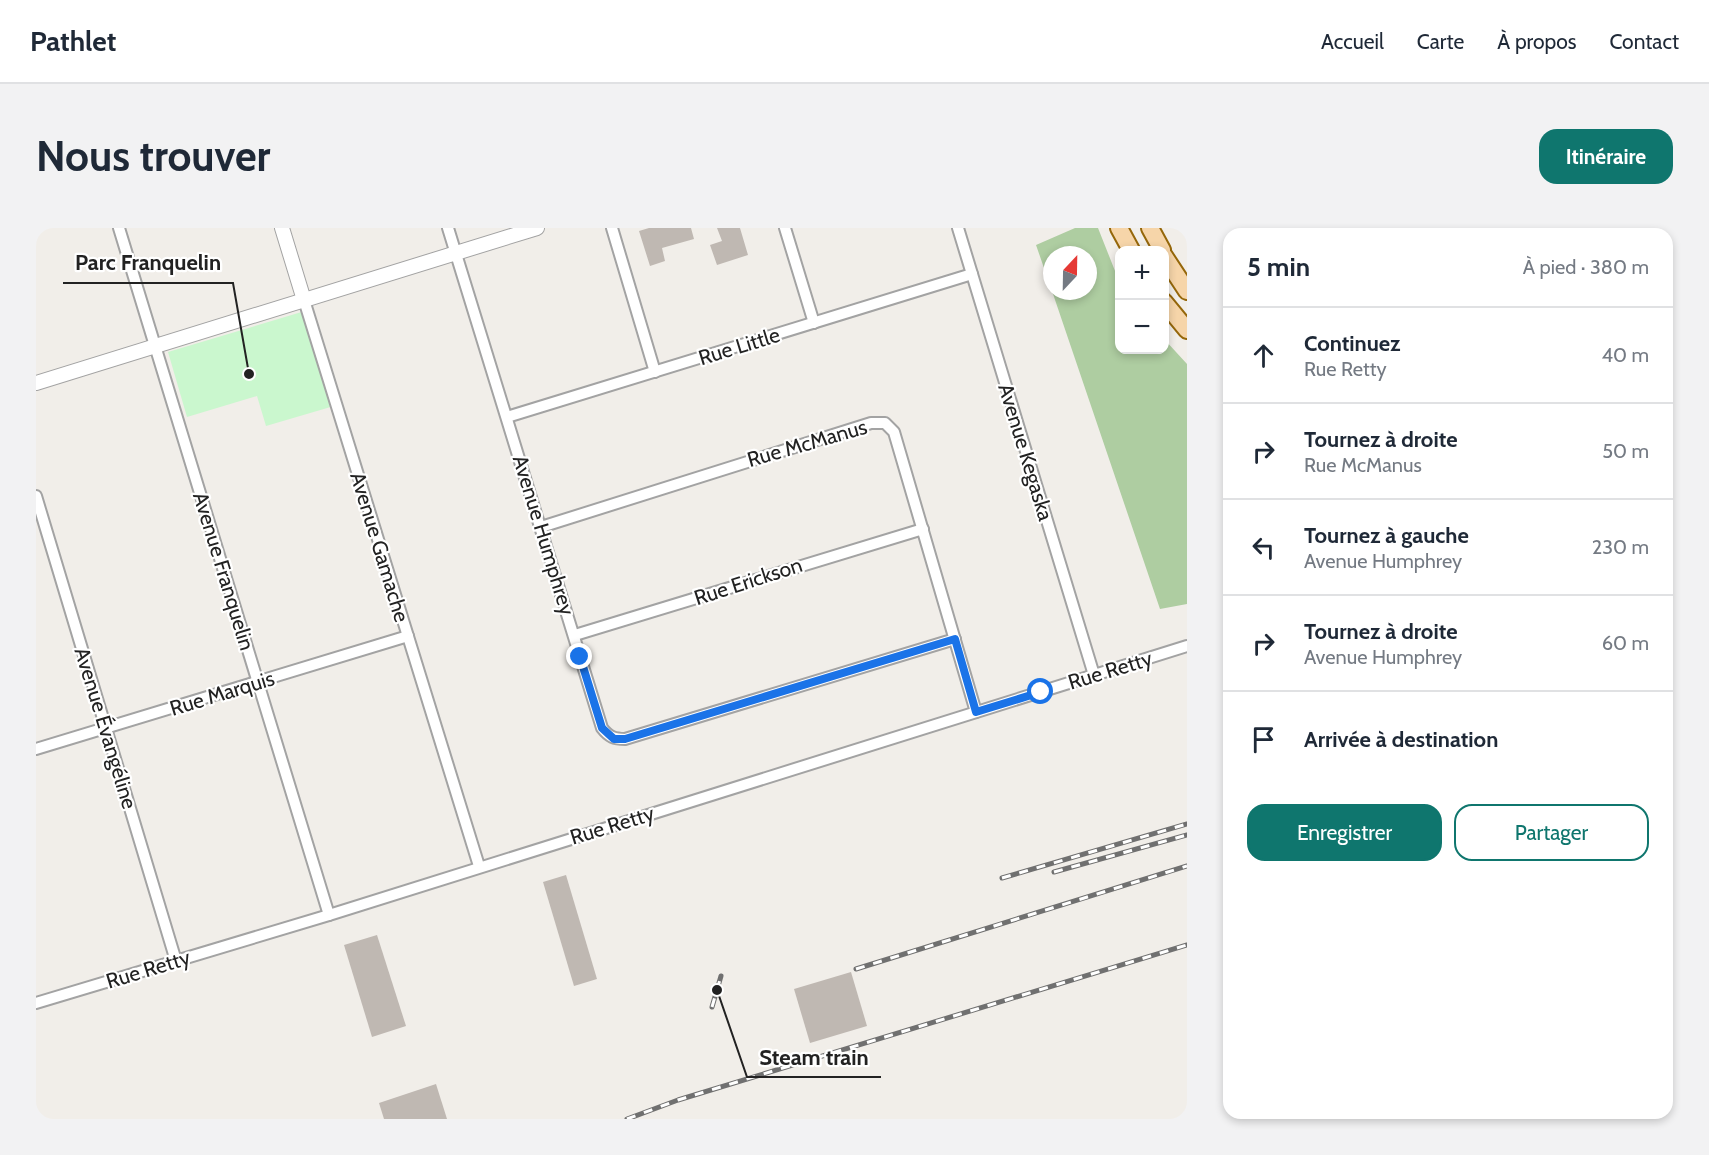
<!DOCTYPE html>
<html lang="fr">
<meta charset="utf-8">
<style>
:root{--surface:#fff;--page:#f2f2f3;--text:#1f2937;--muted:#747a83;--line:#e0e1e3;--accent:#0f766e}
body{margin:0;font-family:Cabin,sans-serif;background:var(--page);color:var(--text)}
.controls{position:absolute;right:18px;top:18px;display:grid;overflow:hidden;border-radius:12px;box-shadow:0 3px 9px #0003}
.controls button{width:54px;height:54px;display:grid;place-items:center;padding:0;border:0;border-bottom:2px solid var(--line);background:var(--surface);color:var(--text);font:30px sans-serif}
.compass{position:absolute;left:1007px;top:18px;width:54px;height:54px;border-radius:50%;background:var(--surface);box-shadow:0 3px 9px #0003;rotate:22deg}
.stop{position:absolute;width:18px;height:18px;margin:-14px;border:4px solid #1a73e8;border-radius:50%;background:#fff}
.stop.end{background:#1a73e8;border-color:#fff;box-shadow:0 2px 6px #0008}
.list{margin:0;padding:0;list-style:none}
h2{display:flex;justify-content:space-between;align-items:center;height:78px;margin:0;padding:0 24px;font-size:26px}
h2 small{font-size:20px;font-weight:400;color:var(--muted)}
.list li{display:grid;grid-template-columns:39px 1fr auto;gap:18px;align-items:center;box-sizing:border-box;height:96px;padding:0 24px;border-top:2px solid var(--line)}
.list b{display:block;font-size:22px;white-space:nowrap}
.list p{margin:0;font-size:20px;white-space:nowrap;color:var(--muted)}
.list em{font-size:20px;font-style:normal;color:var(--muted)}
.actions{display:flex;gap:12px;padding:18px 24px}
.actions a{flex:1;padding:14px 0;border:2px solid var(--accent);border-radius:18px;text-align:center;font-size:21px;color:var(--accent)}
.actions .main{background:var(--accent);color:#fff}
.icon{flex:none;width:33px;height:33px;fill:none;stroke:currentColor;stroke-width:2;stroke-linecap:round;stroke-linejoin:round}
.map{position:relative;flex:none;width:1151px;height:891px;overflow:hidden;border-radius:18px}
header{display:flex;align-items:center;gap:36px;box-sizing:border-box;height:84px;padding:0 30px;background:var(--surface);border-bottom:2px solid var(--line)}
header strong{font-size:28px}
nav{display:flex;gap:33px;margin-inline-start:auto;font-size:21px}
.intro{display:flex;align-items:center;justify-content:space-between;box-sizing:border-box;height:144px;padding:0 36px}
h1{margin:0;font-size:42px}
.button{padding:15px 27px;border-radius:18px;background:var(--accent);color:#fff;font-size:21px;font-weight:700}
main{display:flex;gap:36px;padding:0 36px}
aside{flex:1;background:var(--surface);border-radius:18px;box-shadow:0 3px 9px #0003}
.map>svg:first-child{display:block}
.forest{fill:#aecda1}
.park{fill:#caf7ce}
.building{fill:#bfb8b2}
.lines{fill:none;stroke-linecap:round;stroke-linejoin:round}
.minor-casing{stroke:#a3a3a3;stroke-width:14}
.tertiary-casing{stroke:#a3a3a3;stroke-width:16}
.primary-casing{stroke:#95670a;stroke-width:20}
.minor{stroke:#fff;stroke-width:10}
.tertiary{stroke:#fff;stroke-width:14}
.primary{stroke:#f6d5a9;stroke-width:16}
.rail-casing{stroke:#707070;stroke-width:5}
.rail{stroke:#fff;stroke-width:3;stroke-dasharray:9;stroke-linecap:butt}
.route{stroke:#1a73e8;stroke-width:8}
.labels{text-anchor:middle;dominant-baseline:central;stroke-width:4.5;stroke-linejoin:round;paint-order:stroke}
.street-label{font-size:21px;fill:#222;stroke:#fff}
.leader{fill:none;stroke:#222;stroke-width:2}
.callout-dot{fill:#222;stroke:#fff;stroke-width:2}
.callout-label{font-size:22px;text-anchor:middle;font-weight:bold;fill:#222;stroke:#fff;stroke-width:4.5;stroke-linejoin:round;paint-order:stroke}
</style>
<header>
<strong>Pathlet</strong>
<nav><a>Accueil</a><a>Carte</a><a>À propos</a><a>Contact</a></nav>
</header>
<div class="intro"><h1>Nous trouver</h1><a class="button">Itinéraire</a></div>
<main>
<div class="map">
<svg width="1151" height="891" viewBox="0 0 1151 891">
<rect width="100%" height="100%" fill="#f1eee9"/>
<!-- forest -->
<path class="forest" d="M1039,0H1062L1083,53L1084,122H1128L1129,112L1151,136V376L1124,381L1016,63H1052V27H1016V63L1000,17Z"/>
<!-- park -->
<path class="park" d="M269,83L298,178L230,198L221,168L151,189L132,124Z"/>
<!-- building -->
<g class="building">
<path d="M613,0H655L658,11L626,20L629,33L614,38L603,3Z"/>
<path d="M681,0H704L712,27L681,37L674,17L686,13Z"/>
<path d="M530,647L561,751L538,758L507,654Z"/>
<path d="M341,707L370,798L336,809L308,717Z"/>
<path d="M815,744L831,798L774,815L758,761Z"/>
<path d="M400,856L411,891H348L343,875Z"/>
</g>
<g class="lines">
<defs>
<g id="minor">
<path d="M83,0L293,687"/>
<path d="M412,0L566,500C573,509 578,511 589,511L919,411"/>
<path d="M576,0L619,144"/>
<path d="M749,0L778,95"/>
<path d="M922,0L1058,447"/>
<path d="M268,72L443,638"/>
<path d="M471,189L936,46"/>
<path d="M0,268L140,733"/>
<path d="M505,299L835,195H849L858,204L940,484"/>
<path d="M539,407L887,301"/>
<path d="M0,521L372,408"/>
<path d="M0,775L293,687L1151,418"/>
</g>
<g id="tertiary">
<path d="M246,0L268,72"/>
<path d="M0,155L501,0"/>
</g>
<g id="primary">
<path d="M1083,0L1095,22"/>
<path d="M1114,0L1126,22"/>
<path d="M1128,28L1151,63"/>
<path d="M1128,74L1151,102"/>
</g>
</defs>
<!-- minor casing -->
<use href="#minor" class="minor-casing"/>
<!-- tertiary casing -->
<use href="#tertiary" class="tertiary-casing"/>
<!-- primary casing -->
<use href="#primary" class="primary-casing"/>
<!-- minor -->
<use href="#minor" class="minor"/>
<!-- tertiary -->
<use href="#tertiary" class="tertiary"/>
<!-- primary -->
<use href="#primary" class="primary"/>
<defs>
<g id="rail">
<path d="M1018,644L1151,607"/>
<path d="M966,650L1151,596"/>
<path d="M820,741L1151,638"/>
<path d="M676,779L685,748"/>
<path d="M591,891L642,872L1151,717"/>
</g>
</defs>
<!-- rail casing -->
<use href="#rail" class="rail-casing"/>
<!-- rail -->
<use href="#rail" class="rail"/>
</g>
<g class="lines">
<!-- route -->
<path class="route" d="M544,429L566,500L578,511H589L919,411L940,484L1005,464"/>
</g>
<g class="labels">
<!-- street labels -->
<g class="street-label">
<text transform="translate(703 118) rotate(-17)">Rue Little</text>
<text transform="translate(771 215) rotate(-16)">Rue McManus</text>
<text transform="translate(990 224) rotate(73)">Avenue Kegaska</text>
<text transform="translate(508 307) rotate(73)">Avenue Humphrey</text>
<text transform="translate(344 319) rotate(73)">Avenue Gamache</text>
<text transform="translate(188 343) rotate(73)">Avenue Franquelin</text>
<text transform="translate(712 353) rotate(-18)">Rue Erickson</text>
<text transform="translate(1074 442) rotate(-17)">Rue Retty</text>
<text transform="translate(186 465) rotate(-17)">Rue Marquis</text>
<text transform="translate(70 500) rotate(73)">Avenue Évangéline</text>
<text transform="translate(576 597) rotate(-17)">Rue Retty</text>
<text transform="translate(112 741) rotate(-17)">Rue Retty</text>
</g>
</g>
<!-- callouts -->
<path class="leader" d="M213 146L197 55H27M681 762L711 849H845"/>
<g class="callout-dot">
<circle cx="213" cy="146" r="6"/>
<circle cx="681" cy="762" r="6"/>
</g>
<g class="callout-label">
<text x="112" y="42">Parc Franquelin</text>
<text x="778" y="837">Steam train</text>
</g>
</svg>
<div class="controls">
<button>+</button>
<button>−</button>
</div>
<svg class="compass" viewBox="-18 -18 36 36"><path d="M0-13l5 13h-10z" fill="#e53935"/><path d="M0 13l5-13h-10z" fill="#747a83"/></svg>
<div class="stop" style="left:1005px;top:464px"></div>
<div class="stop end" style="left:544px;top:429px"></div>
</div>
<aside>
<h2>5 min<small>À pied · 380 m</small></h2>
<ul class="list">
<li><svg class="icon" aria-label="ahead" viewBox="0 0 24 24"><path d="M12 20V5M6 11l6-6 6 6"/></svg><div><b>Continuez</b><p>Rue Retty</p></div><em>40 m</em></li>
<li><svg class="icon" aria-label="right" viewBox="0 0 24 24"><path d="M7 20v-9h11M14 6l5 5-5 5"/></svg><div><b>Tournez à droite</b><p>Rue McManus</p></div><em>50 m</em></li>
<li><svg class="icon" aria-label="left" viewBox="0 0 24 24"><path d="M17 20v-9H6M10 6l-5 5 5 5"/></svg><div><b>Tournez à gauche</b><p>Avenue Humphrey</p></div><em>230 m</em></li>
<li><svg class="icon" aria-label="right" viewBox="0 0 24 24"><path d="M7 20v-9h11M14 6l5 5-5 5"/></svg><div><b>Tournez à droite</b><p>Avenue Humphrey</p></div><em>60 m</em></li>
<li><svg class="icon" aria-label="arrive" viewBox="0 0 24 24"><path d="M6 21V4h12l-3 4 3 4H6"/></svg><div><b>Arrivée à destination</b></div></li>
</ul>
<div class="actions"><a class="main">Enregistrer</a><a>Partager</a></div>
</aside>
</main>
